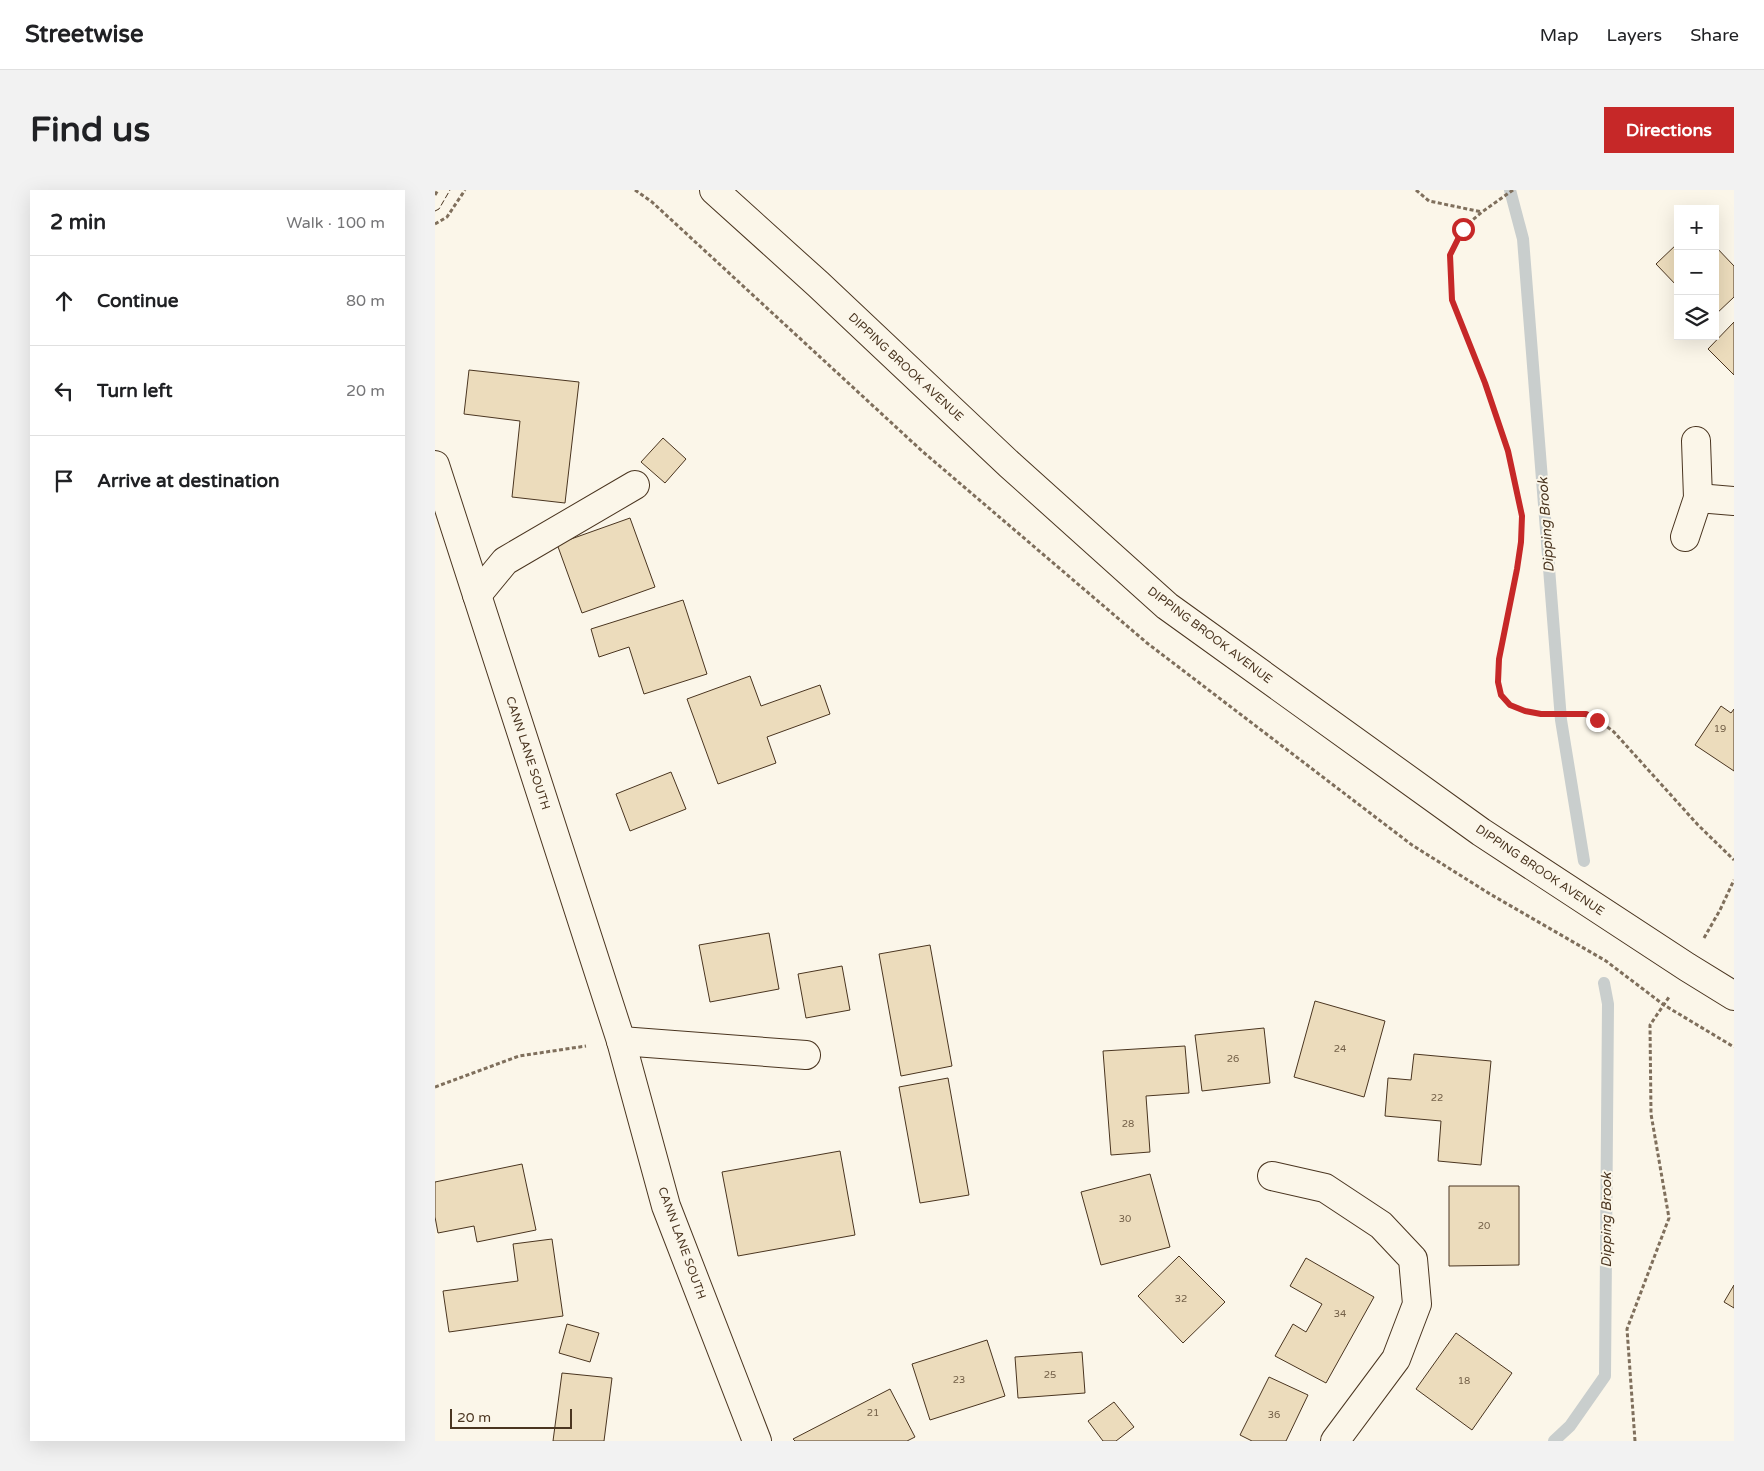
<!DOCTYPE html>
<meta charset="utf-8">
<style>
:root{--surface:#fff;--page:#f2f2f2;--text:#202124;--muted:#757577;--line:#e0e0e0;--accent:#c62828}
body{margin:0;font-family:"Varela Round",sans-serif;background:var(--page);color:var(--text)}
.controls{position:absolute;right:15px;top:15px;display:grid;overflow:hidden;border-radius:0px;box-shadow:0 5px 20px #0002}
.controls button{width:45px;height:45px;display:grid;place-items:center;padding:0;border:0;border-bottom:1px solid var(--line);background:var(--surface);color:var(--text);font:25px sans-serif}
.scale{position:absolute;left:15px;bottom:12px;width:122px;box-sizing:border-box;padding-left:5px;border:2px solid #4a3520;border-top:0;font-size:14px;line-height:18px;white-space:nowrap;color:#4a3520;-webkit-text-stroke:4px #fbf6e9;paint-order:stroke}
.stop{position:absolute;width:15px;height:15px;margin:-11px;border:4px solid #c62828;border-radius:50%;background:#fff}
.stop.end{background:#c62828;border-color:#fff;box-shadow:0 1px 5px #0008}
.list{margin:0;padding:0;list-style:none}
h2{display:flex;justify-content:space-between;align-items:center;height:65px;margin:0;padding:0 20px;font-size:21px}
h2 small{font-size:16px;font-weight:400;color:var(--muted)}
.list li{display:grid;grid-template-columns:32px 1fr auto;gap:15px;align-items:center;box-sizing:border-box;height:90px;padding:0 20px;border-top:1px solid var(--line)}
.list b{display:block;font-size:19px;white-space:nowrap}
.list em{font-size:16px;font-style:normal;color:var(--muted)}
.icon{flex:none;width:28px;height:28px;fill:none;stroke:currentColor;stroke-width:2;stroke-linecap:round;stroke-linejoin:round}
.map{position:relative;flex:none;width:1299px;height:1251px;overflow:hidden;border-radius:0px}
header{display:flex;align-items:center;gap:30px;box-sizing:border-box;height:70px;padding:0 25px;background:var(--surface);border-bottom:1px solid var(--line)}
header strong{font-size:24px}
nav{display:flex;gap:28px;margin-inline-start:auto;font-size:18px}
.intro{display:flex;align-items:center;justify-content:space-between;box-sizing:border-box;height:120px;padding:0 30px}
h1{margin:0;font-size:35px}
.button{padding:12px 22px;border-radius:0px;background:var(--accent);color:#fff;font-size:18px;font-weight:700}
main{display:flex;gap:30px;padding:0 30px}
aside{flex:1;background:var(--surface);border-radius:0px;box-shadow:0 5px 20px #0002}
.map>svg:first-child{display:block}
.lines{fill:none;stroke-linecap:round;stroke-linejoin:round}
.stream{stroke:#c9cecd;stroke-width:12}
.building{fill:#ecdcbc;stroke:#4a3520}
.minor-casing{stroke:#4a3520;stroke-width:30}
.path{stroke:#7f6f5c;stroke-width:3;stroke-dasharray:4 2.5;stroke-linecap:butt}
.minor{stroke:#fbf6e9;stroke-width:28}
.fence{stroke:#4a3520;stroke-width:1;stroke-dasharray:6 2.5;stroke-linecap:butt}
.route{stroke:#c62828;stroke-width:6}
.labels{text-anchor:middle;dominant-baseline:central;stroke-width:4;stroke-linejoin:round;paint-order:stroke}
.number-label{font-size:10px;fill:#725f47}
.street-label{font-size:12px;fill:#4a3520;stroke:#fbf6e9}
.water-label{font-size:14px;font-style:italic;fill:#4a3520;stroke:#fbf6e9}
</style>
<header>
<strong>Streetwise</strong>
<nav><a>Map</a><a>Layers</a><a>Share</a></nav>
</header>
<div class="intro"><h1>Find us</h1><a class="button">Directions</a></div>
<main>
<aside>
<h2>2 min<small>Walk · 100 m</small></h2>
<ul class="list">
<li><svg class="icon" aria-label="ahead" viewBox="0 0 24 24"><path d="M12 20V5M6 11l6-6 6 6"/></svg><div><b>Continue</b></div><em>80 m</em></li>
<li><svg class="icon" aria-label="left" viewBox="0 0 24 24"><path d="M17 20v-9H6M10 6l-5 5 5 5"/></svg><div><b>Turn left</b></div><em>20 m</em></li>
<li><svg class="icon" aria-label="arrive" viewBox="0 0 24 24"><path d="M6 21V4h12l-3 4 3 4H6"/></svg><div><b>Arrive at destination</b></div></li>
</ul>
</aside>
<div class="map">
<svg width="1299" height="1251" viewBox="0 0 1299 1251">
<rect width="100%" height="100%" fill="#fbf6e9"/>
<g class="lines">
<!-- stream -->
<g class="stream">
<path d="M1075,0L1088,49L1126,530L1149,671"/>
<path d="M1119,1251L1135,1236L1170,1186L1173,814L1169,793"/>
</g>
</g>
<!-- building -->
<g class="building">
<path d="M1243,53V97L1221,74Z"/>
<path d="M1280,56L1299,76V107L1280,125Z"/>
<path d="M1299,132V185L1273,159Z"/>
<path d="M34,180L144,192L130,313L77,307L85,231L29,224Z"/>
<path d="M228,248L251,269L230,293L206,272Z"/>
<path d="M195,328L220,397L147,423L122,354Z"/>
<path d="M248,410L272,484L209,504L194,457L164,467L156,439Z"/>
<path d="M315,486L326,516L385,495L395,524L332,547L341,573L283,594L252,509Z"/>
<path d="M1286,516L1296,523L1299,519V581L1260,555Z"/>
<path d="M236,582L251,619L195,641L181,604Z"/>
<path d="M334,743L344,799L275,812L264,755Z"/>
<path d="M495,755L517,876L466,886L444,764Z"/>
<path d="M407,776L415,820L371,828L363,784Z"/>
<path d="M880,811L950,831L929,907L859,887Z"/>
<path d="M829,838L835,893L767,901L760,845Z"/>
<path d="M750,856L754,903L711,906L715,962L676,965L668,861Z"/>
<path d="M979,864L1056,871L1046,975L1003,971L1006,931L950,926L953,888L976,890Z"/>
<path d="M513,888L534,1005L485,1013L464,897Z"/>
<path d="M405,961L420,1045L303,1066L287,982Z"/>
<path d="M87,974L101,1040L42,1052L39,1036L3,1043L0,1027V992Z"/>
<path d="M715,984L735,1057L666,1075L646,1002Z"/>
<path d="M1014,996H1084V1075L1014,1076Z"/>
<path d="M117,1049L128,1126L14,1142L8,1101L83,1091L78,1054Z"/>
<path d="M744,1066L790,1112L748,1153L703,1106Z"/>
<path d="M871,1068L939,1107L891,1193L840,1166L858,1134L871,1142L887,1114L855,1096Z"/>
<path d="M1299,1095V1118L1289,1112Z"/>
<path d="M132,1134L164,1143L155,1172L124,1163Z"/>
<path d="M1021,1143L1077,1183L1037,1240L981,1199Z"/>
<path d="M552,1150L570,1206L495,1230L477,1174Z"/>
<path d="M647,1162L650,1203L583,1208L580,1167Z"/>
<path d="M127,1183L177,1188L169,1251H118Z"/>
<path d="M834,1187L873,1205L851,1251H817L805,1245Z"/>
<path d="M455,1199L480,1247L472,1251H360L358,1249Z"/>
<path d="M679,1212L699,1237L681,1251H668L653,1231Z"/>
</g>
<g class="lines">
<defs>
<g id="minor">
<path d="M279,0L383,94L575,275L732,416L1046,642L1252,777L1299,806"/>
<path d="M0,275L186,851L231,1016L322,1251"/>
<path d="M1263,308L1299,311"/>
<path d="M1250,347L1263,308L1261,251"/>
<path d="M42,405L70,371L200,295"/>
<path d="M186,851L371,865"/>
<path d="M837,986L890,998L946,1035L978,1069L982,1114L961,1169L900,1251"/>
</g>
</defs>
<!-- minor casing -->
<use href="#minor" class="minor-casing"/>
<!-- path -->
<g class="path">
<path d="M200,0L217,12L487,261L712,453L977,655L1055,704L1171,771L1229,815L1299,857"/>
<path d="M981,0L994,11L1047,22"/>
<path d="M1078,0L1047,22L1027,39L1015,65L1017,110L1050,193L1073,261L1087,326L1086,352L1082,379L1064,469L1063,492L1066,505L1075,515L1090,521L1106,524H1151L1163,530L1179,542L1263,635L1299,670"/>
<path d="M0,5L3,0"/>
<path d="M0,34L12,27L30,0"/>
<path d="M1269,748L1285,720L1299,690"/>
<path d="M0,897L84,866L151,856"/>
<path d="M1200,1251L1192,1139L1234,1028L1216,924L1215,835L1234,807"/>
</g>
<!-- minor -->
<use href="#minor" class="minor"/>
<!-- fence -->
<path class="fence" d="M0,21L4,19L15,0"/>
</g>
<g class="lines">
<!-- route -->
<path class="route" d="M1028,39L1015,65L1017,110L1050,193L1073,261L1087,326L1086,352L1082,379L1064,469L1063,492L1066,505L1075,515L1090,521L1106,524H1151L1162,530"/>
</g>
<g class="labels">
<!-- number labels -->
<g class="number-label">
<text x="1285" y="539">19</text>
<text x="905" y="859">24</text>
<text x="798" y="869">26</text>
<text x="1002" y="908">22</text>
<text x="693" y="934">28</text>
<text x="690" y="1029">30</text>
<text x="1049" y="1036">20</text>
<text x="746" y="1109">32</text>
<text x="905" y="1124">34</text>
<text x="615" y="1185">25</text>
<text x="524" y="1190">23</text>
<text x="1029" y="1191">18</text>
<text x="438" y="1223">21</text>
<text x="839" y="1225">36</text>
</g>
<!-- street labels -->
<g class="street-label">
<text transform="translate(471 177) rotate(43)">DIPPING BROOK AVENUE</text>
<text transform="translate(775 445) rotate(37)">DIPPING BROOK AVENUE</text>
<text transform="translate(93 563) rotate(72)">CANN LANE SOUTH</text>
<text transform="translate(1105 680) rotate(34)">DIPPING BROOK AVENUE</text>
<text transform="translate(247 1053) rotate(70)">CANN LANE SOUTH</text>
</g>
<!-- water labels -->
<g class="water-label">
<text transform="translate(1111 335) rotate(-94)">Dipping Brook</text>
<text transform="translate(1171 1030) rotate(-90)">Dipping Brook</text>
</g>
</g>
</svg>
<div class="controls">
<button>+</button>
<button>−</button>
<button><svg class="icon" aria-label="layers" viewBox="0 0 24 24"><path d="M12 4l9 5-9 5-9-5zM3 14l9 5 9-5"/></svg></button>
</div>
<div class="scale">20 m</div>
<div class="stop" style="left:1028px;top:39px"></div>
<div class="stop end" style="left:1162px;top:530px"></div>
</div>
</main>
